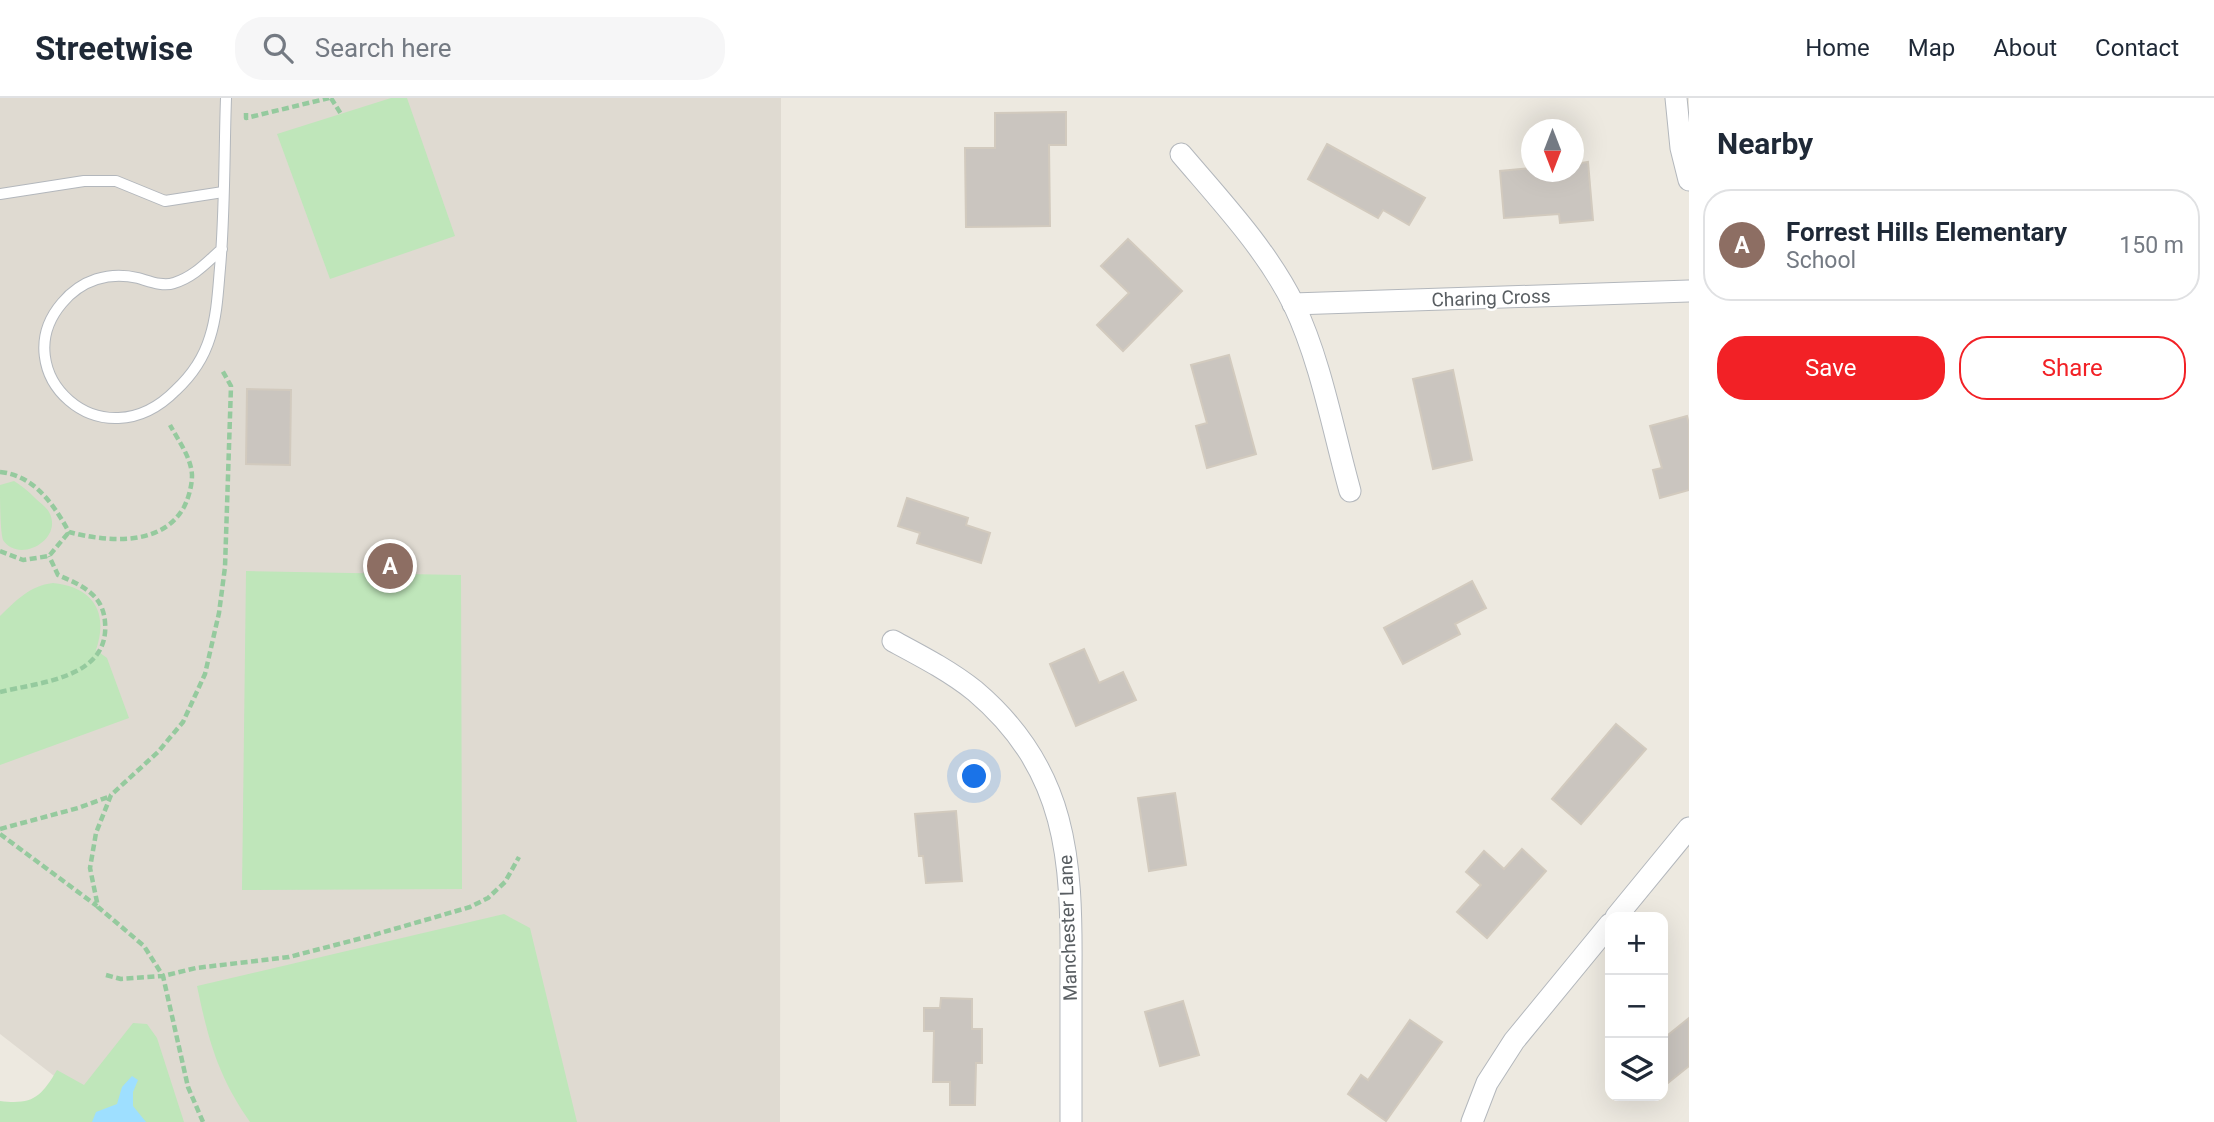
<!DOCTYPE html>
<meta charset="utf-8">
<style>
:root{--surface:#fff;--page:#f6f6f7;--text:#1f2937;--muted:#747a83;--line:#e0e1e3;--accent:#f22126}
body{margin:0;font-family:Roboto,sans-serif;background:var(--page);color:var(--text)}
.controls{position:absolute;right:21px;bottom:21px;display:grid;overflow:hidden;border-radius:14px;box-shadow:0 7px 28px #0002}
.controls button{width:63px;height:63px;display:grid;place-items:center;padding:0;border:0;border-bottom:2px solid var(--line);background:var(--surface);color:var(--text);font:35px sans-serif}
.compass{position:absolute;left:1521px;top:21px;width:63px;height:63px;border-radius:50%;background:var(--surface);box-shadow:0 7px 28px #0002;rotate:180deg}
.you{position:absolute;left:975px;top:679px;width:24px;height:24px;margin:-18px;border:5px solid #fff;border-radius:50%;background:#1a73e8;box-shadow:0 0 0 10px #1a73e833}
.badge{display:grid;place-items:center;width:46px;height:46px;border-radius:50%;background:var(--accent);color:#fff;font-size:23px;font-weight:700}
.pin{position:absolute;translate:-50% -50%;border:4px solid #fff;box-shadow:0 2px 7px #0006}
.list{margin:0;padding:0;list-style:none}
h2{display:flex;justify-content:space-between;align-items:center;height:91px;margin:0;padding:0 28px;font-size:30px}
h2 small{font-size:23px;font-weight:400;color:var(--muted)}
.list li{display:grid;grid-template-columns:46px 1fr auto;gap:21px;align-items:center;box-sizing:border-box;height:112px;margin:0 14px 14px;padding:0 14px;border:2px solid var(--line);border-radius:28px}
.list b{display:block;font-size:26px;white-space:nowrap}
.list p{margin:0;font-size:23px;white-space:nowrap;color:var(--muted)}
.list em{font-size:23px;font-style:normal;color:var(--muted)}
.actions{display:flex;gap:14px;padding:21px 28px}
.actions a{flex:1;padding:16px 0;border:2px solid var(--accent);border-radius:28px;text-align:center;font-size:24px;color:var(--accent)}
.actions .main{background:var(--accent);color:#fff}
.icon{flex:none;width:38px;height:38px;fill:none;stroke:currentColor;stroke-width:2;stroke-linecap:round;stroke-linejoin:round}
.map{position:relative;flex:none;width:1689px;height:1024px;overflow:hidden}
header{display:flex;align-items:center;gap:42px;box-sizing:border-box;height:98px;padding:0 35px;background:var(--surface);border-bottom:2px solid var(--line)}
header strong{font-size:33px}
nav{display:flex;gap:38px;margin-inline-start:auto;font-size:24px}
.search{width:490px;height:63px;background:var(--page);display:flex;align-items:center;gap:18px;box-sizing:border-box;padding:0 24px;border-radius:28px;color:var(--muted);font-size:26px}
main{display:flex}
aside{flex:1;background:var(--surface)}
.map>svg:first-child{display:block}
.education{fill:#dfdad1}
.green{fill:#bfe6ba}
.water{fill:#9edfff}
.building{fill:#cac5bf;stroke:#d2cabe;stroke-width:2}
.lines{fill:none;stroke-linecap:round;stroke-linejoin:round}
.lane-casing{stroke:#b3b7bc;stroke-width:12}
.street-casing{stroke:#b3b7bc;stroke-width:23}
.path{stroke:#95ca9e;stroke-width:4.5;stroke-dasharray:7 3.5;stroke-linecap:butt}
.lane{stroke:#fff;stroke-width:10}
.street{stroke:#fff;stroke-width:21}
.labels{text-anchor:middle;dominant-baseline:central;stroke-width:5;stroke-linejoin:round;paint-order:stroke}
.street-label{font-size:19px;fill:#595e62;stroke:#fff}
</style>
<header>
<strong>Streetwise</strong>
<div class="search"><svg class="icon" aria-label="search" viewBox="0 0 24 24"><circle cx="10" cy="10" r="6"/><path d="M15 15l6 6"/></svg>Search here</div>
<nav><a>Home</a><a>Map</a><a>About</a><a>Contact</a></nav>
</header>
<main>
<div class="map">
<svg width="1689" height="1024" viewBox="0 0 1689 1024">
<rect width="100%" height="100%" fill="#ede9e0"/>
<!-- education -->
<path class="education" d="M0,0H781L780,1024H132L80,998L0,936Z"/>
<!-- green -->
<g class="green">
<path d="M391,0H407L455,138L330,181L277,36Z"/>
<path d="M14,383C22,388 28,393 35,400C40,405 47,409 50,416C62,442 19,466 3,442C0,433 0,399 0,387Z"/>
<path d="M246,473L461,477L462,791L242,792Z"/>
<path d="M53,485C93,489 109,514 96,552L107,560L129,620L0,667V518C17,502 29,488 53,485Z"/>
<path d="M504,816L530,830L577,1024H250C218,979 208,941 197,888Z"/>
<path d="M133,925L147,926L157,940L184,1024H0V1003C33,1007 41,999 57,972L84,987Z"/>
</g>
<!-- water -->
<path class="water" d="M132,978L138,982L133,994V1008L146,1024H92L96,1014L117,1006L122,989Z"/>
<!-- building -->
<g class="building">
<path d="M1066,14V47H1049L1050,128L966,129L965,50H995V15Z"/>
<path d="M1327,46L1425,100L1409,127L1383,112L1378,120L1308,81Z"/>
<path d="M1588,64L1593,122L1560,125L1559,116L1504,120L1500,73L1532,70V74H1574V66Z"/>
<path d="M1128,141L1182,193L1123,253L1097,227L1129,195L1101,168Z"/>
<path d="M1229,257L1256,356L1207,370L1196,328L1207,325L1191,267Z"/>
<path d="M1453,272L1472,362L1433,371L1413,281Z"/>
<path d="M247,291L291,292L290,367L246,366Z"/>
<path d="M1687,318L1689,326V392L1660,400L1653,372L1662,370L1650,328Z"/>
<path d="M907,400L968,420L966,427L990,435L981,465L917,445L920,435L898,428Z"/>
<path d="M1472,483L1486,510L1455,526L1460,536L1403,566L1384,530Z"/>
<path d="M1084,551L1099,585L1123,574L1136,602L1076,628L1050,566Z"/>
<path d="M1616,626L1646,651L1581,726L1552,701Z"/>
<path d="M1175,695L1186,767L1149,773L1138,700Z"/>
<path d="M956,713L962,783L926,785L923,758H919L915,716Z"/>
<path d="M1522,751L1546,773L1487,840L1457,814L1481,787L1466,774L1484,753L1504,771Z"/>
<path d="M941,900L972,901V931H982V965H976L975,1007H950V984H933L934,933H924V910H940Z"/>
<path d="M1183,903L1199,957L1160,968L1145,914Z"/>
<path d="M1689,920V968L1663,989V941Z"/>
<path d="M1410,922L1442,944L1386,1023L1348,996L1361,977L1368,982Z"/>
</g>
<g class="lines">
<defs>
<g id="lane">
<path d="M0,96L84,83H116L165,103L223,94"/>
<path d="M222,151C207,164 194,179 174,185C163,189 149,183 138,180C109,173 81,182 62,205C4,273 101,368 176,292C191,278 204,259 210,239C217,217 218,193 220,170C225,114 224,57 226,0"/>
</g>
<g id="street">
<path d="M1676,0L1681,50L1689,82"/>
<path d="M1181,56C1221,103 1267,152 1294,207C1321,264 1333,332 1350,393"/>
<path d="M1293,206L1689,193"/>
<path d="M893,543C921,558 950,573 975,593C1068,672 1072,762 1071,874C1071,924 1071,974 1071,1024"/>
<path d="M1616,819L1689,730"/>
<path d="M1472,1024L1487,985L1514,943L1610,826"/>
</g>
</defs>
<!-- lane casing -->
<use href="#lane" class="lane-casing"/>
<!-- street casing -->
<use href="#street" class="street-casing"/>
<!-- path -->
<g class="path">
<path d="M331,0L341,16"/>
<path d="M246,15V20L329,0"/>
<path d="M0,374C34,377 54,407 69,434C107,444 162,449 184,409C189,399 192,387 192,377C191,359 178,342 170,327"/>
<path d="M0,453L23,462L49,458L69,434"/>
<path d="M0,594C41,584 110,580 105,524C103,496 81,487 58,477L49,458"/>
<path d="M0,731L78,710L111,698"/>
<path d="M0,736L97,808"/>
<path d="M106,877L121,881L163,878L196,870L289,859L370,838L470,809L488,800L505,784L519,759"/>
<path d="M203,1024L188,989L163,878L144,848L98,809L90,770L96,735L111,697L158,654L183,624L205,576L219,515L225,469L231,288L222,272"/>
</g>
<!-- lane -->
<use href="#lane" class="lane"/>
<!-- street -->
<use href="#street" class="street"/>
</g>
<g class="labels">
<!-- street labels -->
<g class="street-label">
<text transform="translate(1491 200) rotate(-2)">Charing Cross</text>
<text transform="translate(1068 830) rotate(-92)">Manchester Lane</text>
</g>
</g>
</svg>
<div class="controls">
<button>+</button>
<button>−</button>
<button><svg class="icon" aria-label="layers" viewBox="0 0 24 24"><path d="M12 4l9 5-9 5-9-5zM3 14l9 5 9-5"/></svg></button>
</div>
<svg class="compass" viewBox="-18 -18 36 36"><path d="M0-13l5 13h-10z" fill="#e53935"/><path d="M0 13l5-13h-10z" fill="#747a83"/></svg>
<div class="you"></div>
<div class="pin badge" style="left:390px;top:468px;background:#8d6e63">A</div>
</div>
<aside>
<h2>Nearby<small></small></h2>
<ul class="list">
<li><span class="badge" style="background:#8d6e63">A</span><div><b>Forrest Hills Elementary</b><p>School</p></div><em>150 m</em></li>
</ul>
<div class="actions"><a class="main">Save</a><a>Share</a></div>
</aside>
</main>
